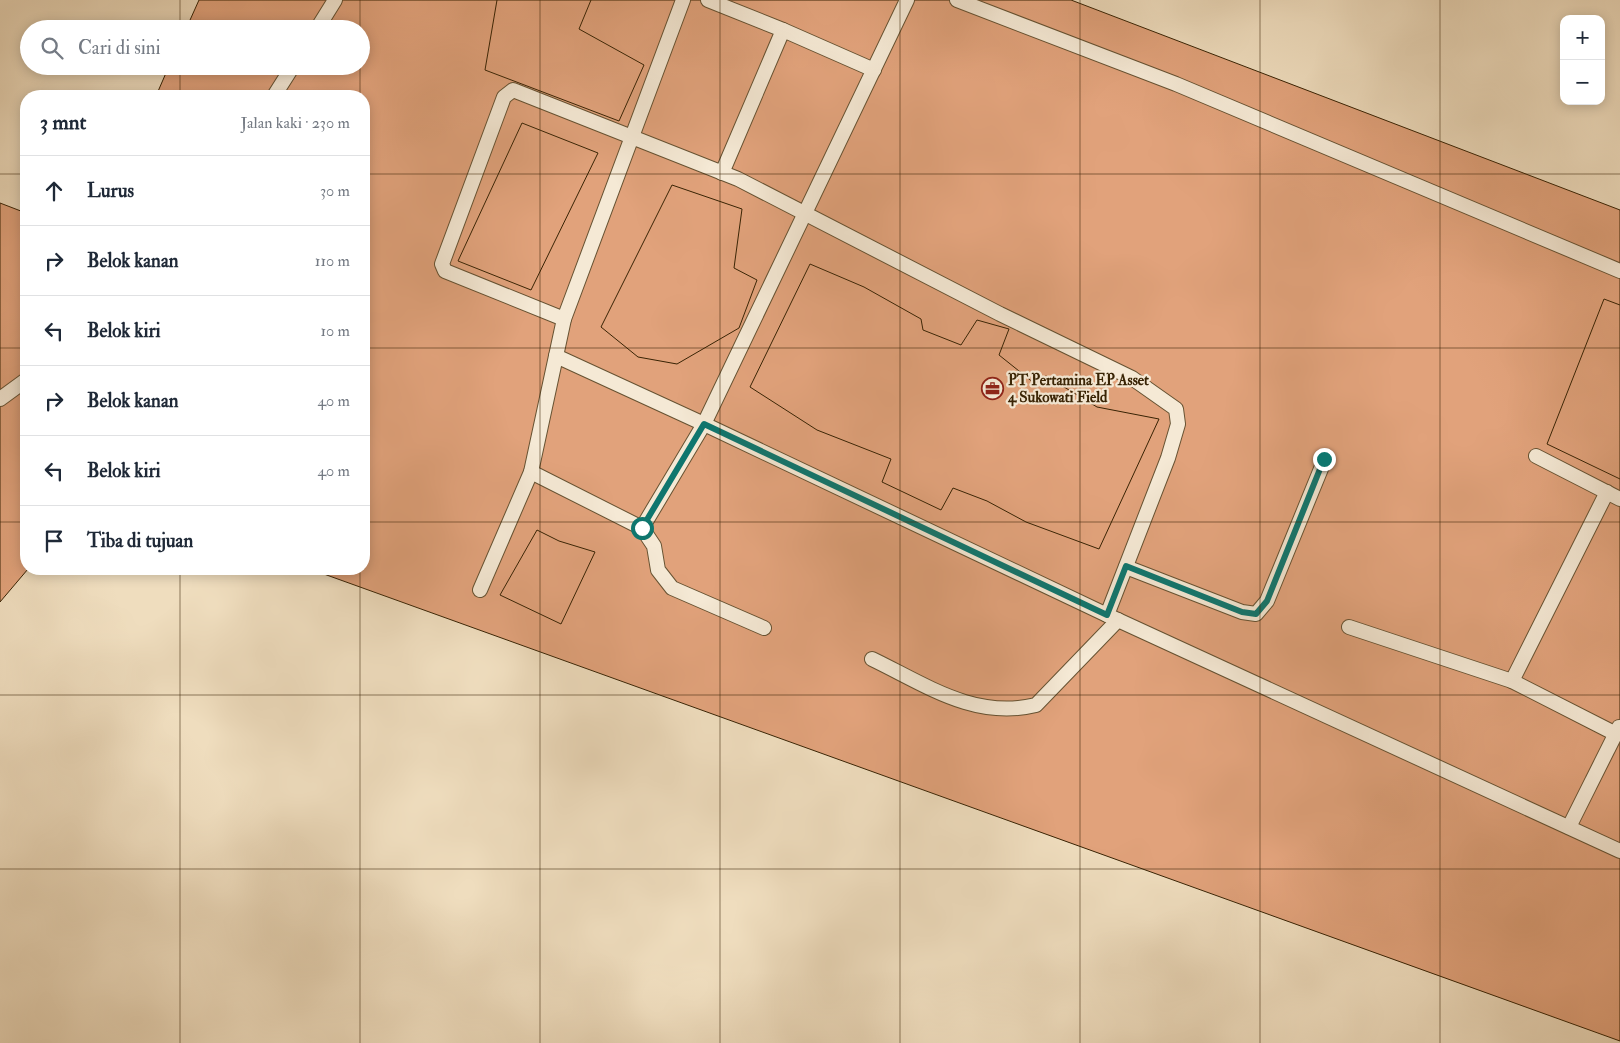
<!DOCTYPE html>
<html lang="id">
<meta charset="utf-8">
<style>
:root{--surface:#fff;--page:#f2f2f3;--text:#1f2937;--muted:#747a83;--line:#e0e1e3}
body{margin:0;font-family:"IM FELL Double Pica",serif;background:var(--page);color:var(--text)}
.controls{position:absolute;right:15px;top:15px;display:grid;overflow:hidden;border-radius:10px;box-shadow:0 2px 12px #0003}
.controls button{width:45px;height:45px;display:grid;place-items:center;padding:0;border:0;border-bottom:1px solid var(--line);background:var(--surface);color:var(--text);font:25px sans-serif}
.stop{position:absolute;width:15px;height:15px;margin:-11px;border:4px solid #0f766e;border-radius:50%;background:#fff}
.stop.end{background:#0f766e;border-color:#fff;box-shadow:0 1px 5px #0008}
.list{margin:0;padding:0;list-style:none}
h2{display:flex;justify-content:space-between;align-items:center;height:65px;margin:0;padding:0 20px;font-size:21px}
h2 small{font-size:16px;font-weight:400;color:var(--muted)}
.list li{display:grid;grid-template-columns:32px 1fr auto;gap:15px;align-items:center;box-sizing:border-box;height:70px;padding:0 20px;border-top:1px solid var(--line)}
.list b{display:block;font-size:19px;white-space:nowrap}
.list em{font-size:16px;font-style:normal;color:var(--muted)}
.icon{flex:none;width:28px;height:28px;fill:none;stroke:currentColor;stroke-width:2;stroke-linecap:round;stroke-linejoin:round}
.map{position:relative;flex:none;width:1620px;height:1043px;overflow:hidden}
.search{position:absolute;background:var(--surface);box-shadow:0 2px 12px #0003;left:20px;top:20px;width:350px;height:55px;display:flex;align-items:center;gap:12px;box-sizing:border-box;padding:0 18px;border-radius:28px;color:var(--muted);font-size:19px}
.panel{position:absolute;background:var(--surface);box-shadow:0 2px 12px #0003;left:20px;top:90px;width:350px;height:485px;border-radius:20px}
.map>svg:first-child{display:block}
.building{fill:#e1a27b;stroke:#382304}
.lines{fill:none;stroke-linecap:round;stroke-linejoin:round}
.lane-casing{stroke:#665232;stroke-width:16}
.lane{stroke:#f5e9d5;stroke-width:14}
.route{stroke:#0f766e;stroke-width:6}
.grid{fill:none;stroke:#382304;stroke-width:1;stroke-opacity:0.55}
.labels{text-anchor:middle;dominant-baseline:central;stroke-width:4.5;stroke-linejoin:round;paint-order:stroke}
.poi-label{font-size:15px;font-weight:bold;fill:#382304;stroke:#f5e9d5;text-anchor:start}
</style>
<div class="map">
<svg width="1620" height="1043" viewBox="0 0 1620 1043">
<rect width="100%" height="100%" fill="#efddbe"/>
<filter id="stains"><feTurbulence type="fractalNoise" baseFrequency=".004" numOctaves="4"/><feColorMatrix values="0 0 0 0 .2 0 0 0 0 .09 0 0 0 0 .02 0 0 0 .5 -.17"/></filter>
<radialGradient id="worn" r=".72"><stop offset=".6" stop-color="#630" stop-opacity="0"/><stop offset="1" stop-color="#630" stop-opacity=".3"/></radialGradient>
<!-- building -->
<g class="building">
<path d="M199,0H1071L1620,210V1041L310,569H364V96H156L169,66H361V29H186Z"/>
<path d="M497,0H591L579,29L644,65L619,121L485,70Z"/>
<path d="M522,123L598,153L531,290L458,261Z"/>
<path d="M672,185L742,209L734,268L757,280L739,328L677,364L638,357L601,327Z"/>
<path d="M0,203L26,213V569H28L0,602Z"/>
<path d="M810,264L864,287L921,319L923,330L961,345L977,320L1009,329L999,355L1034,383L1046,376L1097,407L1159,419L1099,549L1026,522L987,501L953,488L941,510L882,482L891,459L817,430L750,387Z"/>
<path d="M1604,299L1620,305V479L1547,444Z"/>
<path d="M537,530L559,541L595,552L561,624L500,595Z"/>
</g>
<g class="lines">
<defs>
<g id="lane">
<path d="M683,0L564,319L531,472L642,528L704,424L907,0"/>
<path d="M708,0L783,30"/>
<path d="M957,0L1176,84L1620,271"/>
<path d="M317,29L335,0"/>
<path d="M274,96L293,66"/>
<path d="M722,173L783,30L874,70"/>
<path d="M564,319L445,271L442,264L504,97L513,90L738,179L1000,314L1132,378L1176,409L1178,424L1168,458L1107,615"/>
<path d="M556,356L704,424L1107,615L1620,851"/>
<path d="M0,399L26,380"/>
<path d="M1536,456L1620,499"/>
<path d="M642,528L654,546L658,570L672,588L764,628"/>
<path d="M1126,567L1242,612L1256,614L1267,601L1325,459"/>
<path d="M480,590L531,472"/>
<path d="M1349,627L1512,681L1616,734"/>
<path d="M872,659C926,685 975,720 1036,705L1118,620"/>
<path d="M1512,681L1607,492"/>
<path d="M1569,827L1619,727"/>
</g>
</defs>
<!-- lane casing -->
<use href="#lane" class="lane-casing"/>
<!-- lane -->
<use href="#lane" class="lane"/>
</g>
<g class="lines">
<!-- route -->
<path class="route" d="M642,528L704,424L1107,615L1126,566L1242,612L1256,614L1267,601L1324,459"/>
</g>
<!-- grid -->
<path class="grid" d="M180,0V29M360,0V29M540,0V1043M720,0V1043M900,0V1043M1080,0V1043M1260,0V1043M1440,0V1043M180,66V96M360,66V96M0,174H26M364,174H1620M0,348H26M364,348H1620M0,522H26M364,522H1620M180,569V1043M360,569V1043M0,695H1620M0,869H1620"/>
<!-- icons -->
<defs>
<symbol id="office-ring" viewBox="-11 -11 22 22"><circle r="9.5" fill="#f5e9d5" stroke="#8f2418" stroke-width="1.5"/><path d="M-6-3h4V-5.5h4V-3h4V5H-6ZM-1-4.5V-3h2v-1.5ZM-6 0V1H6V0Z" fill="#8f2418"/></symbol>
</defs>
<g fill-rule="evenodd">
<use href="#office-ring" x="980" y="376" width="25" height="25"/>
</g>
<g class="labels">
<!-- poi labels -->
<g class="poi-label">
<text x="1008" y="380">PT Pertamina EP Asset<tspan x="1008" dy="17">4 Sukowati Field</tspan></text>
</g>
</g>
<rect width="100%" height="100%" filter="url(#stains)"/>
<rect width="100%" height="100%" fill="url(#worn)"/>
</svg>
<div class="controls">
<button>+</button>
<button>−</button>
</div>
<div class="stop" style="left:642px;top:528px"></div>
<div class="stop end" style="left:1324px;top:459px"></div>
<div class="search"><svg class="icon" aria-label="search" viewBox="0 0 24 24"><circle cx="10" cy="10" r="6"/><path d="M15 15l6 6"/></svg>Cari di sini</div>
<section class="panel">
<h2>3 mnt<small>Jalan kaki · 230 m</small></h2>
<ul class="list">
<li><svg class="icon" aria-label="ahead" viewBox="0 0 24 24"><path d="M12 20V5M6 11l6-6 6 6"/></svg><div><b>Lurus</b></div><em>30 m</em></li>
<li><svg class="icon" aria-label="right" viewBox="0 0 24 24"><path d="M7 20v-9h11M14 6l5 5-5 5"/></svg><div><b>Belok kanan</b></div><em>110 m</em></li>
<li><svg class="icon" aria-label="left" viewBox="0 0 24 24"><path d="M17 20v-9H6M10 6l-5 5 5 5"/></svg><div><b>Belok kiri</b></div><em>10 m</em></li>
<li><svg class="icon" aria-label="right" viewBox="0 0 24 24"><path d="M7 20v-9h11M14 6l5 5-5 5"/></svg><div><b>Belok kanan</b></div><em>40 m</em></li>
<li><svg class="icon" aria-label="left" viewBox="0 0 24 24"><path d="M17 20v-9H6M10 6l-5 5 5 5"/></svg><div><b>Belok kiri</b></div><em>40 m</em></li>
<li><svg class="icon" aria-label="arrive" viewBox="0 0 24 24"><path d="M6 21V4h12l-3 4 3 4H6"/></svg><div><b>Tiba di tujuan</b></div></li>
</ul>
</section>
</div>
